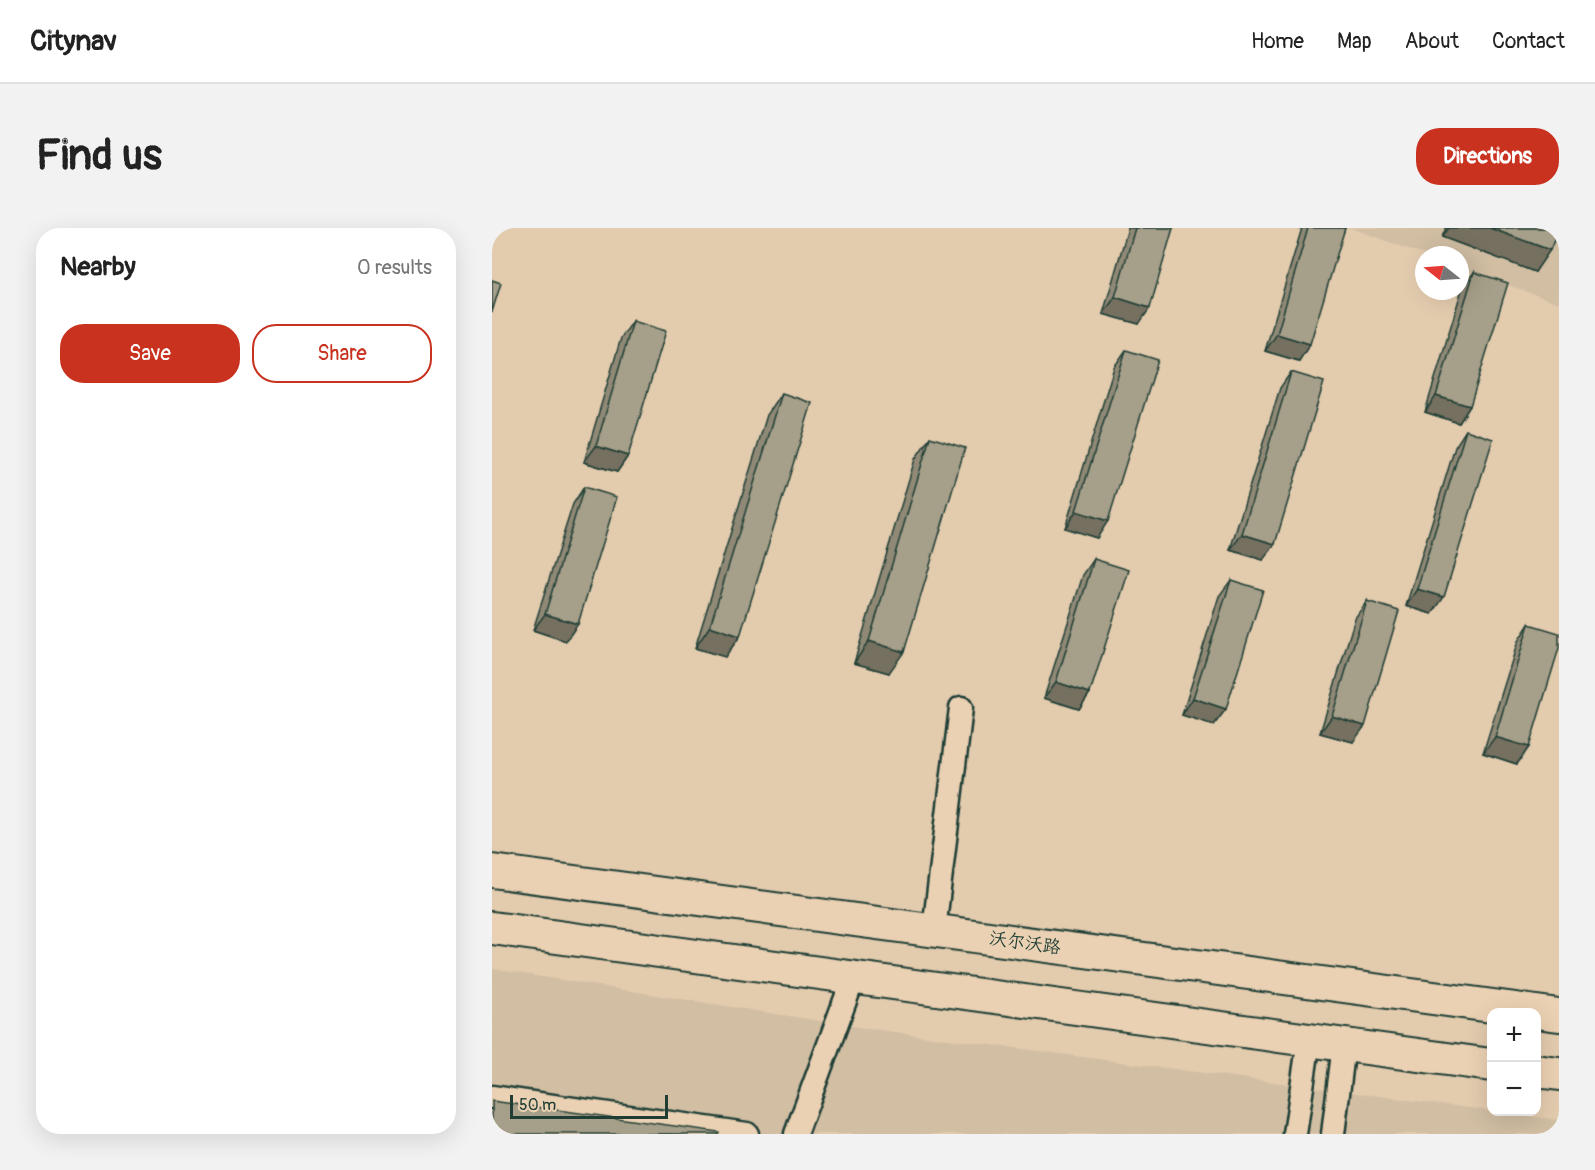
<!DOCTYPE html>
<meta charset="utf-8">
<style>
:root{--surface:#fff;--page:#f2f2f2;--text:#222;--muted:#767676;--line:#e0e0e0;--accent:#c8321e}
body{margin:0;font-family:Pangolin,"LXGW WenKai TC",sans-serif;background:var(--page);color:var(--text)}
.controls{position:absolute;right:18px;bottom:18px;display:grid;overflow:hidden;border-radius:12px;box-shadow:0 6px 24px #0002}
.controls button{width:54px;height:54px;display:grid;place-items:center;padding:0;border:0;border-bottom:2px solid var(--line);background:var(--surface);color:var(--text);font:30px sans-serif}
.compass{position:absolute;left:923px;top:18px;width:54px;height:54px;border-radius:50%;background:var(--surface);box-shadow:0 6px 24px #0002;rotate:287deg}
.scale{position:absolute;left:18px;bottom:15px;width:158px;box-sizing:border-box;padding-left:6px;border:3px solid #1f3d34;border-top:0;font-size:16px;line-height:21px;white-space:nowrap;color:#1f3d34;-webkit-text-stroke:4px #ebd1b3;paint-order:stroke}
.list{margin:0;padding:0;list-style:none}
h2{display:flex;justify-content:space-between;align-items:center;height:78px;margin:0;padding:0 24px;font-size:26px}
h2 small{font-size:20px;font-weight:400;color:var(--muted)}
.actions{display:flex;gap:12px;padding:18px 24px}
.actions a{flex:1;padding:14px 0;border:2px solid var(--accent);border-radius:24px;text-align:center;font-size:21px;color:var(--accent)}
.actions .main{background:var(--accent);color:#fff}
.map{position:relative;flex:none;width:1067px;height:906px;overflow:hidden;border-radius:24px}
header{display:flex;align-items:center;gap:36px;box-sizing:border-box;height:84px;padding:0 30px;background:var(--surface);border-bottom:2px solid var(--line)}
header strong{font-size:28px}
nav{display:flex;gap:33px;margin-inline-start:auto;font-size:21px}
.intro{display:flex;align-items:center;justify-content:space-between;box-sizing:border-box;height:144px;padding:0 36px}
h1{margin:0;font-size:42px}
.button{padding:15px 27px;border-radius:24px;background:var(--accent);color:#fff;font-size:21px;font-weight:700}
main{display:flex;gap:36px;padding:0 36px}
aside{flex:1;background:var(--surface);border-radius:24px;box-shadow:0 6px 24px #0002}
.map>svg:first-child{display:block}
.built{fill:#d1bea3}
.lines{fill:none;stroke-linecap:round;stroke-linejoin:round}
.minor-casing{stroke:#1f3d34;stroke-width:27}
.highway-casing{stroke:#1f3d34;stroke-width:36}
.minor{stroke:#ebd1b3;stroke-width:22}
.highway{stroke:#ebd1b3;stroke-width:32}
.wall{fill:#8f8976;stroke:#1f3d34;stroke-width:1.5}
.shaded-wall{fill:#746f60;stroke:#1f3d34;stroke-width:1.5}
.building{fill:#a69f89;stroke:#1f3d34;stroke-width:1.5}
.labels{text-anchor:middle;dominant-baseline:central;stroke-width:6;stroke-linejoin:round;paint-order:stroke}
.street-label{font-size:18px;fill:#1f3d34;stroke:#ebd1b3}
</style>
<header>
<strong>Citynav</strong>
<nav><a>Home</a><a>Map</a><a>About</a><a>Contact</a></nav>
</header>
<div class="intro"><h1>Find us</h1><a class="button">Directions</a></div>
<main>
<aside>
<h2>Nearby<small>0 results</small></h2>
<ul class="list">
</ul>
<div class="actions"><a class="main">Save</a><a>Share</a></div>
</aside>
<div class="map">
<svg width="1067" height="906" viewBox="0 0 1067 906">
<rect width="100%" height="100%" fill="#e3cbae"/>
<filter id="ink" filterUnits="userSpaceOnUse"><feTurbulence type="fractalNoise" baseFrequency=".0167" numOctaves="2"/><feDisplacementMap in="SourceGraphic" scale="12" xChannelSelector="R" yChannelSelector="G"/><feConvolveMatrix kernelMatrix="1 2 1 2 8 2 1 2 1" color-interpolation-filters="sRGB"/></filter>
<g filter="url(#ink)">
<!-- built -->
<g class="built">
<path d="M859,0H1067V75L968,40V27H933Z"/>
<path d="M0,741L372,800L1067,892V906H0Z"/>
</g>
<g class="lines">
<defs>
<g id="minor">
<path d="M442,702L469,480"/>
<path d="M0,869L255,906"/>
<path d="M304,906L361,751"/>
<path d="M803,906L817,812"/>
<path d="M841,906L852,817"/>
</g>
<g id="highway">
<path d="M0,643L1067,787"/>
<path d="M0,700L999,837"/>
<path d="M1044,843L1067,846"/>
</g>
</defs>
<!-- minor casing -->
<use href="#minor" class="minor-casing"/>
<!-- highway casing -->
<use href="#highway" class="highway-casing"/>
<!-- minor -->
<use href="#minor" class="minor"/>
<!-- highway -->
<use href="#highway" class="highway"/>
</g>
<!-- wall -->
<g class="wall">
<path d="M636,0H681L647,96L611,86Z"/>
<path d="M810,0H853L807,133L773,123Z"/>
<path d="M954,0H1067L1043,44L950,9Z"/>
<path d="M982,44L978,178L967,195L933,184L970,61Z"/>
<path d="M141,93L136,228L125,244L92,234L129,110Z"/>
<path d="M634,122L605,310L573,300L622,139Z"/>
<path d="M799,144L771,332L738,322L788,160Z"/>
<path d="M290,165L248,408L233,429L203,420L275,187Z"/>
<path d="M974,202L940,386L914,378L963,219Z"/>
<path d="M438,209L397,445L362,435L423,231Z"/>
<path d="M92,259L74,413L41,402L81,276Z"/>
<path d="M602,331L598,465L587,481L552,470L591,347Z"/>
<path d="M739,352L734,481L722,497L690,487L727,368Z"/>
<path d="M875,373L861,514L828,505L863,390Z"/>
<path d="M1037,396V519L1025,536L991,525L1026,413Z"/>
</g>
<!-- shaded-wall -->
<g class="shaded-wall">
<path d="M957,0H998L1058,22L1043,44L950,9Z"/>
<path d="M623,69L658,80L647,96L611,86Z"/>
<path d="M785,106L818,116L807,133L773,123Z"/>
<path d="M944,168L978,178L967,195L933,184Z"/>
<path d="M104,218L136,228L125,244L92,234Z"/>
<path d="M584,283L616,293L605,310L573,300Z"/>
<path d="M750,306L783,316L771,332L738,322Z"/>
<path d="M925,361L952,369L940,386L914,378Z"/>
<path d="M53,386L86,396L74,413L41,402Z"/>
<path d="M218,398L248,408L233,429L203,420Z"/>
<path d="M377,413L412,424L397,445L362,435Z"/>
<path d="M564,454L598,465L587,481L552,470Z"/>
<path d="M701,470L734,481L722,497L690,487Z"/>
<path d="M840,488L873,498L861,514L828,505Z"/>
<path d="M1003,509L1037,519L1025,536L991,525Z"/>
</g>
<!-- building -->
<g class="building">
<path d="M643,0H681L658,80L623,69Z"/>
<path d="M816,0H853L818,116L785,106Z"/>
<path d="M998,0H1067L1058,22Z"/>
<path d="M982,44L1016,55L978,178L944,168Z"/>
<path d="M0,52L9,55L0,84Z"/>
<path d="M141,93L174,103L136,228L104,218Z"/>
<path d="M634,122L666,132L616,293L584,283Z"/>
<path d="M799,144L832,154L783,316L750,306Z"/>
<path d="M290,165L320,175L248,408L218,398Z"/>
<path d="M974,202L1001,211L952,369L925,361Z"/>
<path d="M438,209L473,220L412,424L377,413Z"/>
<path d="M92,259L125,269L86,396L53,386Z"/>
<path d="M602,331L637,342L598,465L564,454Z"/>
<path d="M739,352L771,362L734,481L701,470Z"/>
<path d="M875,373L907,383L873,498L840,488Z"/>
<path d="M1037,396L1067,405V420L1037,519L1003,509Z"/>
<path d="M0,873L227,904L226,906H0Z"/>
</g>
</g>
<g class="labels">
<!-- street labels -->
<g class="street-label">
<text transform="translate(533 715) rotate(8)">沃尔沃路</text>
</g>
</g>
</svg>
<div class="controls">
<button>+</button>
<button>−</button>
</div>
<svg class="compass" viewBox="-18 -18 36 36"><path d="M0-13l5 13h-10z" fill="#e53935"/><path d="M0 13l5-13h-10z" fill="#767676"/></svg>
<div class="scale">50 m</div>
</div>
</main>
